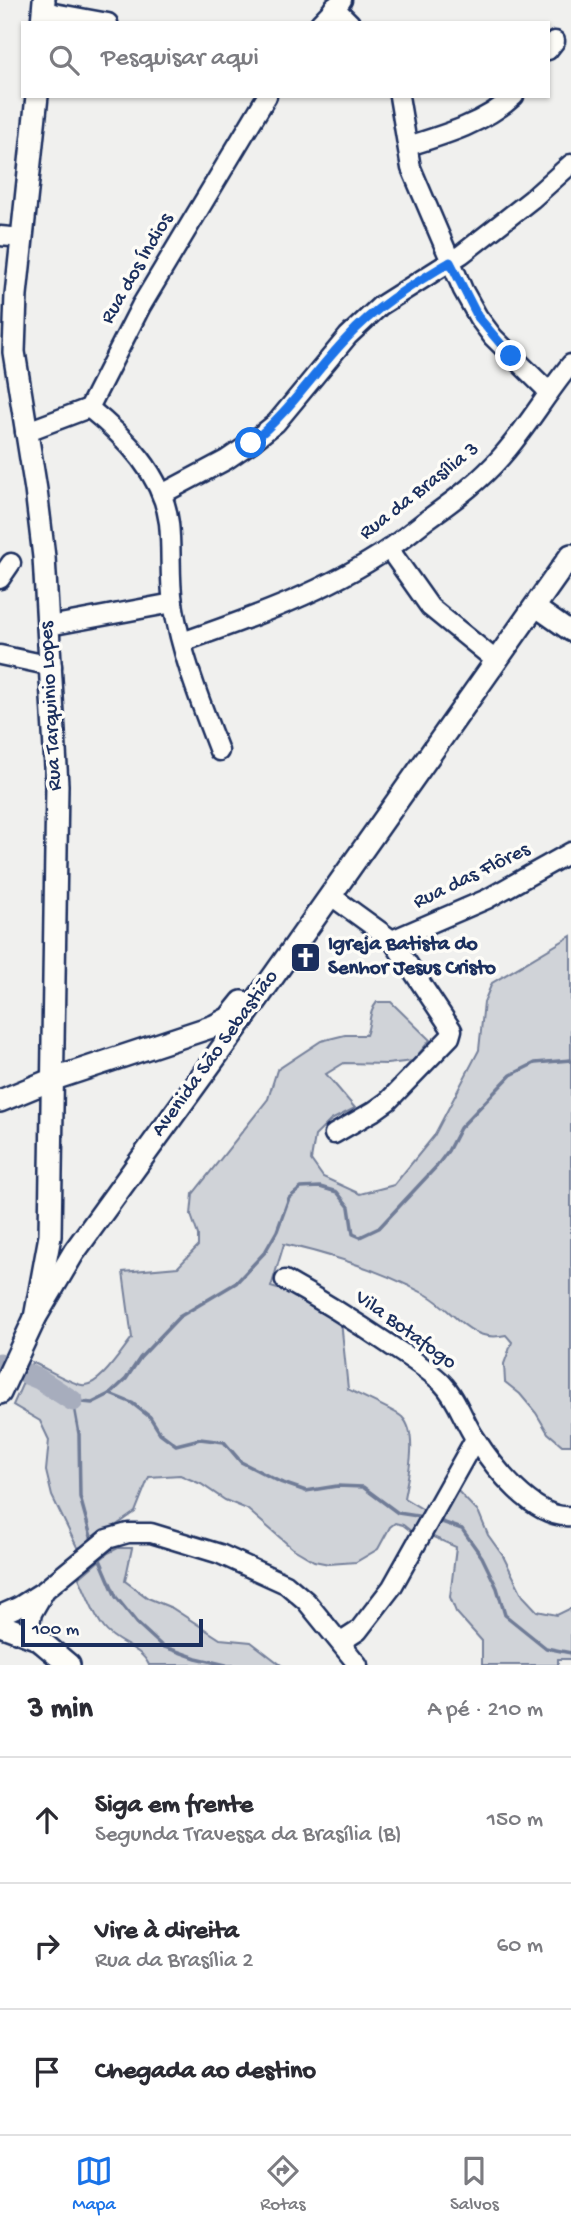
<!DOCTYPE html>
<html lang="pt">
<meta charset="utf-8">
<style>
:root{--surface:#fff;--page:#f7f7f7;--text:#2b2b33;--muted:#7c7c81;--line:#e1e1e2;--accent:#1a73e8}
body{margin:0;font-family:"Gochi Hand",sans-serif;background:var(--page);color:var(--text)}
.scale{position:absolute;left:21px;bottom:18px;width:182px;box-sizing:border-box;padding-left:7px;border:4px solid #1b2f5e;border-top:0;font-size:19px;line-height:24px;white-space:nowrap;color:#1b2f5e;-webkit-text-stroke:5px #fdfcf7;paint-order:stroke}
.stop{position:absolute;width:21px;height:21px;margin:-16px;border:5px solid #1a73e8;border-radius:50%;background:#fff}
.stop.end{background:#1a73e8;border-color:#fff;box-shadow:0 2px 7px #0008}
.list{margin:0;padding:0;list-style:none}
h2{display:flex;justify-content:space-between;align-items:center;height:91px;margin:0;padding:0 28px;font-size:30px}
h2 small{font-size:23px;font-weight:400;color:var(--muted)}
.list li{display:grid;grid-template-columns:46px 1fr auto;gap:21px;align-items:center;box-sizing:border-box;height:126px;padding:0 28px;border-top:2px solid var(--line)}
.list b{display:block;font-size:26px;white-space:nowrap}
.list p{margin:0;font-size:23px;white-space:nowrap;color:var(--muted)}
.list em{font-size:23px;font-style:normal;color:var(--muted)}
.icon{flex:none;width:38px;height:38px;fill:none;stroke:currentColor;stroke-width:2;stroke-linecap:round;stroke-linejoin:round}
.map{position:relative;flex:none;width:571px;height:1665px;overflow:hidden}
.search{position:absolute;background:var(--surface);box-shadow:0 2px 5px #0004;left:21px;right:21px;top:21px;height:77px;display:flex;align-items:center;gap:18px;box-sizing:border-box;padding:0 24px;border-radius:0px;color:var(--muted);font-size:26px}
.sheet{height:469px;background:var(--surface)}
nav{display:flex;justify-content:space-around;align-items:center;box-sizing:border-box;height:98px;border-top:2px solid var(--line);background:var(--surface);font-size:19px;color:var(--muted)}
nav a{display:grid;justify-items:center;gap:4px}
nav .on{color:var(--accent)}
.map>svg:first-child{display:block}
.green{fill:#d0d3d8;stroke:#76819b;stroke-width:2}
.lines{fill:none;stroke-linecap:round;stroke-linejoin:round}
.stream{stroke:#6f7b97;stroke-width:3.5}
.river{stroke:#a7adbd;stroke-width:21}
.minor-casing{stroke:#1b2f5e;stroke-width:23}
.major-casing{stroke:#1b2f5e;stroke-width:26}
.minor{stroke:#fdfcf7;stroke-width:18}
.major{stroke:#fdfcf7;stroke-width:21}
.route{stroke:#1a73e8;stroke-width:9}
.labels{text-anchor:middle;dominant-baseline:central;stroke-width:7;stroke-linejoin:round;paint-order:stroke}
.street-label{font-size:21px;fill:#1b2f5e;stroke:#fdfcf7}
.poi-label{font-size:21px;font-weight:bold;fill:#1b2f5e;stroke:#fdfcf7;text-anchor:start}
</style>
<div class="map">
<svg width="571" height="1665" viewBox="0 0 571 1665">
<rect width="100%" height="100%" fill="#f0f0ee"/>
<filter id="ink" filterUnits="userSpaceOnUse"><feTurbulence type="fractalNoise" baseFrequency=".0143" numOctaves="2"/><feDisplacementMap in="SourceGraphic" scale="14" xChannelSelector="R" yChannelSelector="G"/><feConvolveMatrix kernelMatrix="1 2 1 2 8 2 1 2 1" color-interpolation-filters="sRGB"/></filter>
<g filter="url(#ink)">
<!-- green -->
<g class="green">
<path d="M571,936V1445H562L548,1433L536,1413L520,1394L505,1382L504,1364L512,1342L506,1335C469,1344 454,1310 427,1295C382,1271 333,1255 284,1244L271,1287L298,1295L341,1321L348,1389C358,1395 398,1412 402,1417C419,1434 408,1476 404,1498L427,1512L416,1535L403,1525L395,1523L390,1527L378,1549L356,1562L329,1564L314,1561L292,1548L247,1509L225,1500L201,1484L180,1475L149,1477L135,1512L84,1548L77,1547L52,1496L46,1471L49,1440L40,1421L13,1405L32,1362C45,1368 70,1383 82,1385C99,1388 122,1350 132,1338L123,1272L178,1267L198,1246V1235L191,1215L193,1194L268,1099L277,1070L321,1041L345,1035H366C371,1023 368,1013 377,1002H391L430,1040L413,1061L387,1064L344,1063L326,1074L355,1108L331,1120L315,1136L311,1160L323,1177L360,1194L394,1185L434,1136L479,1050L484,1002L492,983Z"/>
<path d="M455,1488L479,1513L488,1535L503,1556L523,1596L537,1611L557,1615L571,1608V1659H558V1665H482V1641L456,1612L450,1597L456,1547L431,1536Z"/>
<path d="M118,1548H132L125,1581L148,1598L172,1608L220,1639L251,1642L281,1665H149C139,1645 117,1645 104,1628C93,1614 87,1594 79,1578L108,1553Z"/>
</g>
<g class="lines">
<!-- stream -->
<g class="stream">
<path d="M110,1394L132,1403L150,1417L160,1433L176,1445L200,1439L224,1442L241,1462L280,1482L306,1491L337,1486L363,1487L398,1513L424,1517"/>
<path d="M439,1521L462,1529L482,1557L497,1588L505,1615L546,1648L571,1653"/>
<path d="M93,1544L80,1497L79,1434L73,1401L92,1403L110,1394L126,1379L140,1358L179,1317L236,1283L265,1252L277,1231L289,1198L301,1188L320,1187L337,1192L349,1207L353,1234L360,1237L379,1228L436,1167L448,1151L460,1128L511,1075L535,1063L571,1060"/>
<path d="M98,1555L116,1597L137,1623L162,1646L196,1658L226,1665"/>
</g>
<!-- river -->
<path class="river" d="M0,1363L39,1379L73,1401"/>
<defs>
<g id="minor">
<path d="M334,7L350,23"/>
<path d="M43,11L108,23"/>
<path d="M320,23L342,0"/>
<path d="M548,50L555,41"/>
<path d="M399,96L411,168L463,290L478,317L493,337L548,391"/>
<path d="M408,146C444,135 485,123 514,96"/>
<path d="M0,236L23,238"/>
<path d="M89,408C125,437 163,475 169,523C172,550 169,577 173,603C181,654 201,704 219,751"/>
<path d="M25,432L89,408L141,306L267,96"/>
<path d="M162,494L226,460L251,443L276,423L348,336L380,306L462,254L532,199L571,164"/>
<path d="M389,549L430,607L489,655"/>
<path d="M0,579L11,563"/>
<path d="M534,606L571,632"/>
<path d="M49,626L173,603"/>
<path d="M182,642C254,617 327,591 390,548C404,538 418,526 432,516C457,498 481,480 501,457C527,428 546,394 571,364"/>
<path d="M0,655L52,666"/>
<path d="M330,895L392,940L452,1030L450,1037L388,1101L374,1111L334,1134"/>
<path d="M392,940L487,899L571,852"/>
<path d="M285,1280C321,1300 356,1322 390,1345C408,1357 427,1368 442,1383C457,1398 463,1420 475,1438C493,1466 534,1520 571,1516"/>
<path d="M0,1615L18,1607L45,1590L107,1539L128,1533H151L220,1554L286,1584L306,1601L358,1665"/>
<path d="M28,1634L32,1613L44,1592"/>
<path d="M341,1642L358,1631L392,1587L475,1439"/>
</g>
<g id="major">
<path d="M42,23L44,0"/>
<path d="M0,1101L51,1080L214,1026L229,1018L242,1002"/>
<path d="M35,1318L50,1236L57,785L44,557L36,490L14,352L16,295L37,96"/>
<path d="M0,1393L35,1318L74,1252L246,1015L571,555"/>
<path d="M0,1625L38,1639L69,1665"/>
</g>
</defs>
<!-- minor casing -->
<use href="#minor" class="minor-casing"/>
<!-- major casing -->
<use href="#major" class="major-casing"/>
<!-- minor -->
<use href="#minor" class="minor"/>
<!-- major -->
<use href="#major" class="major"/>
</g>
</g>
<g class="lines" filter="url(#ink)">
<!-- route -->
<path class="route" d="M251,443C289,412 313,374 346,339C376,306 412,285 450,262L478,317L511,356"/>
</g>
<!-- icons -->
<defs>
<symbol id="church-square" viewBox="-11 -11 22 22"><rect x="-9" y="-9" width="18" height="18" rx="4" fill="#1b2f5e" stroke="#fdfcf7"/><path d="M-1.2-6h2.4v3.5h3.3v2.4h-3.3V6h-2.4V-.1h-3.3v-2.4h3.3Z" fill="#fff"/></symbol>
</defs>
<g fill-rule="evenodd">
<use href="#church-square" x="288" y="940" width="35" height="35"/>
</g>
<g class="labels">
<!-- street labels -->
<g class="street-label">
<text transform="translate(138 269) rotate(-60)">Rua dos Índios</text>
<text transform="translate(420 492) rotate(-38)">Rua da Brasília 3</text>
<text transform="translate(52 706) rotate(-93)">Rua Tarquinio Lopes</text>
<text transform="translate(472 877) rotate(-26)">Rua das Flôres</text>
<text transform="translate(216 1054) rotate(-54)">Avenida São Sebastião</text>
<text transform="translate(405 1331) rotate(36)">Vila Botafogo</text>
</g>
<!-- poi labels -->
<g class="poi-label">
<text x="328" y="945">Igreja Batista do<tspan x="328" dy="24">Senhor Jesus Cristo</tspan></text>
</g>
</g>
</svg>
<div class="scale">100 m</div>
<div class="stop" style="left:251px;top:443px"></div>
<div class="stop end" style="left:511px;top:356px"></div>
<div class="search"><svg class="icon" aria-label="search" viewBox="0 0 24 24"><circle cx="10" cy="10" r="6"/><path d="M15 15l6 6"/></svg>Pesquisar aqui</div>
</div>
<section class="sheet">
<h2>3 min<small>A pé · 210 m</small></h2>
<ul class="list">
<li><svg class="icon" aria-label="ahead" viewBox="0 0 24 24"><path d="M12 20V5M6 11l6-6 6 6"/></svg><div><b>Siga em frente</b><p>Segunda Travessa da Brasília (B)</p></div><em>150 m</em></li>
<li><svg class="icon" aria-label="right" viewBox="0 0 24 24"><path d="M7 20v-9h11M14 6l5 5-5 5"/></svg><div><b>Vire à direita</b><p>Rua da Brasília 2</p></div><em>60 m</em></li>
<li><svg class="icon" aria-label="arrive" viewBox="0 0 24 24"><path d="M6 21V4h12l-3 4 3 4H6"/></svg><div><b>Chegada ao destino</b></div></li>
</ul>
</section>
<nav>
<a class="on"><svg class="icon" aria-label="map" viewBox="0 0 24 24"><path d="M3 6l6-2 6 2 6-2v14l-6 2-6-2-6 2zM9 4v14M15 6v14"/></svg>Mapa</a>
<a><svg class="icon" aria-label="directions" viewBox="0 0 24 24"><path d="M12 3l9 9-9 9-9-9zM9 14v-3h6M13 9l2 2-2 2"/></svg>Rotas</a>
<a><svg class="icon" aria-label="saved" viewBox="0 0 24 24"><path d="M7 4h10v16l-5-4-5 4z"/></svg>Salvos</a>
</nav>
